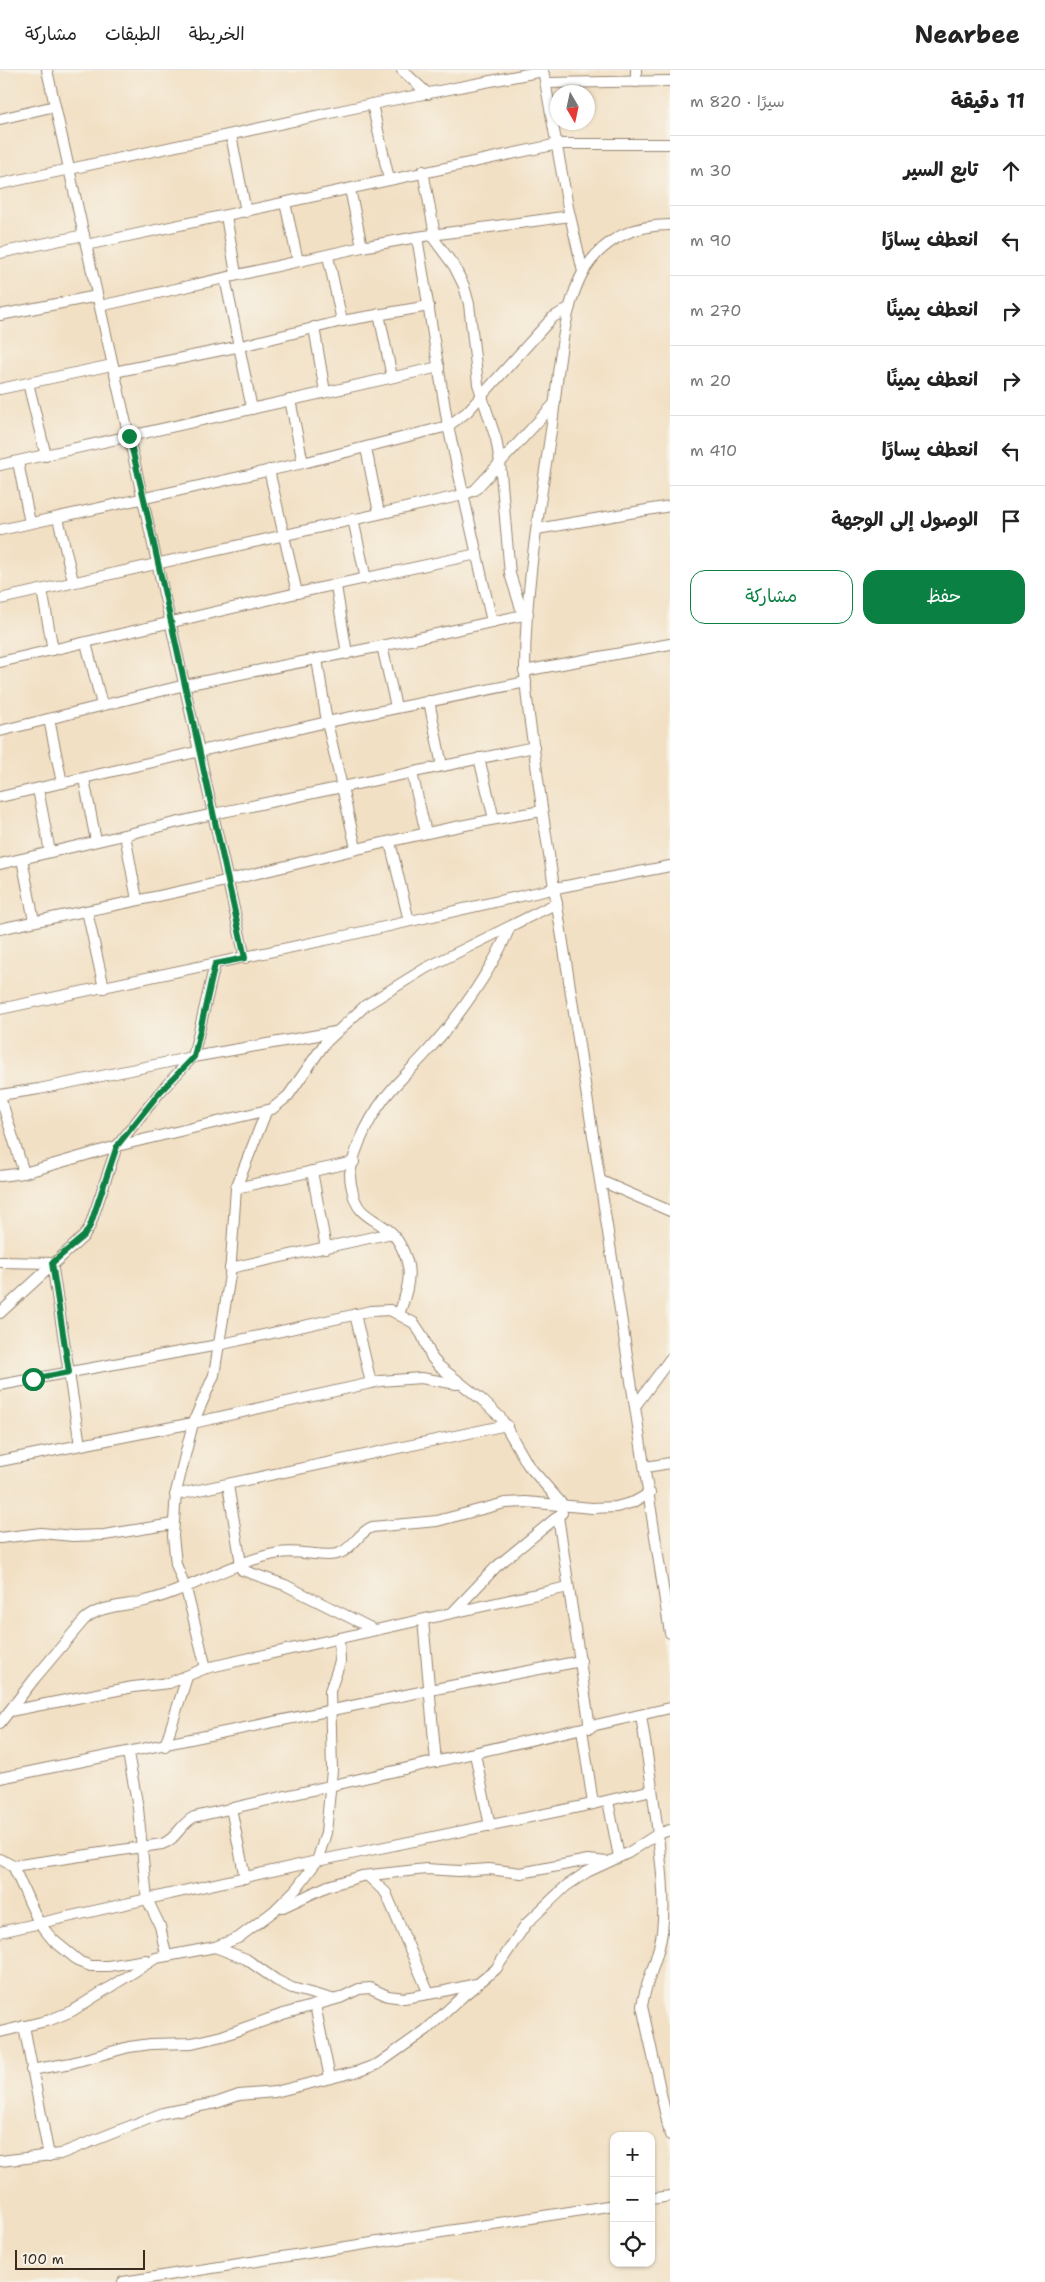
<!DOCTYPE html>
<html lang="ar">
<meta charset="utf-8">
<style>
:root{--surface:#fff;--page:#f2f2f2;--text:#222;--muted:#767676;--line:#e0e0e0;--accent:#0b8043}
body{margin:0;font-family:"Shantell Sans","Playpen Sans Arabic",sans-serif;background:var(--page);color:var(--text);direction:rtl}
.controls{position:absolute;right:15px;bottom:15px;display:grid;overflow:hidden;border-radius:10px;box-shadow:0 1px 4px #0004}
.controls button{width:45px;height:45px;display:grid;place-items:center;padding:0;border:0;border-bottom:1px solid var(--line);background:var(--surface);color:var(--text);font:25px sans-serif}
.compass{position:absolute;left:550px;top:15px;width:45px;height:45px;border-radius:50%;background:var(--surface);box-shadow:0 1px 4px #0004;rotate:171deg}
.scale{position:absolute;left:15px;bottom:12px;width:130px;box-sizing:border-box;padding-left:5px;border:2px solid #3b2a1e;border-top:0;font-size:14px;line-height:18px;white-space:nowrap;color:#3b2a1e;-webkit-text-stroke:4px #f7f3e8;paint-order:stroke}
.stop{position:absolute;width:15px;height:15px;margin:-11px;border:4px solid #0b8043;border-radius:50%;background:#fff}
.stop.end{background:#0b8043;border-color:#fff;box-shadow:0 1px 5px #0008}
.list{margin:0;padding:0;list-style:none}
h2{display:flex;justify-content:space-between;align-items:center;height:65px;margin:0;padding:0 20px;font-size:21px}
h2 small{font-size:16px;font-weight:400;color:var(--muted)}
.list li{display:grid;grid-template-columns:32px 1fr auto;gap:15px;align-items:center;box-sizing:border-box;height:70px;padding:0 20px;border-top:1px solid var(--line)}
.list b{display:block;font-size:19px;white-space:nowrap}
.list em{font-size:16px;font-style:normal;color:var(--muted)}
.actions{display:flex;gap:10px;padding:15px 20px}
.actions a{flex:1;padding:11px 0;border:1px solid var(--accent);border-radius:15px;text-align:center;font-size:18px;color:var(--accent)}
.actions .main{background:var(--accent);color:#fff}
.icon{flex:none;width:28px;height:28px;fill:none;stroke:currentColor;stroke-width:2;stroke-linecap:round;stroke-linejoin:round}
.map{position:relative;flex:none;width:670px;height:2212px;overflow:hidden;direction:ltr}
header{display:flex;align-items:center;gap:30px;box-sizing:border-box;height:70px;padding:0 25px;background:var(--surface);border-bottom:1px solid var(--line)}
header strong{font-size:24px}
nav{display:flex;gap:28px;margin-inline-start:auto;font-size:18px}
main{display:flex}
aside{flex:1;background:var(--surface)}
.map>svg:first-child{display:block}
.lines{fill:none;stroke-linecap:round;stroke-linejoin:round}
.minor-casing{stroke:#968571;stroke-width:12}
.minor{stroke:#fff;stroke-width:10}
.route{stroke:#0b8043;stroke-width:6}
</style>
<header>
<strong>Nearbee</strong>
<nav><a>الخريطة</a><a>الطبقات</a><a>مشاركة</a></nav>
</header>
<main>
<aside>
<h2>11 دقيقة<small>سيرًا · 820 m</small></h2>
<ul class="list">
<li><svg class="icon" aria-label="ahead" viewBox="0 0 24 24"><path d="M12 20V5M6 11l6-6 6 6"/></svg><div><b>تابع السير</b></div><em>30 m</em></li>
<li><svg class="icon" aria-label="left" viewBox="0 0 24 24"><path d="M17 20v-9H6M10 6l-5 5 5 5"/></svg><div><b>انعطف يسارًا</b></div><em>90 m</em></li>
<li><svg class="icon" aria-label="right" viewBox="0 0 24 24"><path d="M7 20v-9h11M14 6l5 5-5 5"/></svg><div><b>انعطف يمينًا</b></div><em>270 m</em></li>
<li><svg class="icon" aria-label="right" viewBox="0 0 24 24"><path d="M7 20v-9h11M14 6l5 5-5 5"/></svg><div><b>انعطف يمينًا</b></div><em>20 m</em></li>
<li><svg class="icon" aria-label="left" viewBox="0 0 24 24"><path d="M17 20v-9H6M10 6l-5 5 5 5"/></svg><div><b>انعطف يسارًا</b></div><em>410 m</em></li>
<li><svg class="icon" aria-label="arrive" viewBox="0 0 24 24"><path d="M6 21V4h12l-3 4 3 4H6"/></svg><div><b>الوصول إلى الوجهة</b></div></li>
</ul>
<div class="actions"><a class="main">حفظ</a><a>مشاركة</a></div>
</aside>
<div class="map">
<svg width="670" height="2212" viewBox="0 0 670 2212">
<rect width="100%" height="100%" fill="#f7f3e8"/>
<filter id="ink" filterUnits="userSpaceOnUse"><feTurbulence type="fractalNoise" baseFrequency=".02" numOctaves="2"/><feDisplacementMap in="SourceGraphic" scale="10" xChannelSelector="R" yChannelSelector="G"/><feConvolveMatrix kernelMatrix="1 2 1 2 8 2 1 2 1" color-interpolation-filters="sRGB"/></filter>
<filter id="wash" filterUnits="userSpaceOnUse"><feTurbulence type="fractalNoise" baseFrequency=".0096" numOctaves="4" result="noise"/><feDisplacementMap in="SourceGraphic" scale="20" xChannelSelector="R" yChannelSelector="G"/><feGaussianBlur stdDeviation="1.12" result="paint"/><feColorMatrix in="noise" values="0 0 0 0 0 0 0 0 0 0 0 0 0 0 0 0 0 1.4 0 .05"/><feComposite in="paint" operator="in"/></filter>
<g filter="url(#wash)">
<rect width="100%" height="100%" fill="#f2e0c4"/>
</g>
<g filter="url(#ink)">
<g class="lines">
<defs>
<g id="minor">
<path d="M47,0C114,296 179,592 245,888"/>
<path d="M402,0L428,24"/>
<path d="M543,0L568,137L583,202"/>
<path d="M636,12V0"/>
<path d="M546,13L670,11"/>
<path d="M372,34L389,109"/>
<path d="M0,49L55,36"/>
<path d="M231,65L246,142"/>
<path d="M423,101L435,165"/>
<path d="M0,114L372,34L543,1"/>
<path d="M350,119L362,177"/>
<path d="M285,133L298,191"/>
<path d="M226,146L236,204"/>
<path d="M670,155C636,155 607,167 587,196C562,232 558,310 552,354C540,435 525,517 525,598C525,630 532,663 536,694C546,773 560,852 572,930C606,1141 639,1352 670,1563"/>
<path d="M431,165L454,196L464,216L469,234L478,314L496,369L500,392L510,504L523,545"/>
<path d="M417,167L448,356L492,552"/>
<path d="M86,175L558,74H670"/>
<path d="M0,183L84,165"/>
<path d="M328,186L342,251"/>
<path d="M225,208L252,339"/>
<path d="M100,236L362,177L417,167L570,146"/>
<path d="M379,244L392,307"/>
<path d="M0,245L97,226"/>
<path d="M314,257L325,322"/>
<path d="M114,302L241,276L342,251L429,236"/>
<path d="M28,313L46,386"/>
<path d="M0,319L112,295"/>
<path d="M290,330L303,393"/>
<path d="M366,378L379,443"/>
<path d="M18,392L30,453"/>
<path d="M0,395L439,297"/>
<path d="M269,400L297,523"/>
<path d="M58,448L73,511"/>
<path d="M353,449L366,509"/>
<path d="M537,459L670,436"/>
<path d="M0,460L303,393L448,356L467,342L552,248L570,237"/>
<path d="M336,516L347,584"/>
<path d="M42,520L53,580"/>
<path d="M0,529L463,425L475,420L555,333"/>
<path d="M86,573L102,635"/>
<path d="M382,576L396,637"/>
<path d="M317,589L327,652L356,778"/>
<path d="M0,592L297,523L477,484"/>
<path d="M524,601L670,574"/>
<path d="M429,631L442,696"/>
<path d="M49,649L62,713"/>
<path d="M0,661L185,615L382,576L528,544"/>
<path d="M479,688L494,749"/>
<path d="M412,703L426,763"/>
<path d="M84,709L96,771"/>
<path d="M38,719L50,782"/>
<path d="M0,727L327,652L526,612"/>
<path d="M125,765L137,830"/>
<path d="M390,772L409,851"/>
<path d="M22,789L34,851"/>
<path d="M0,794L213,744L534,677"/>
<path d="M87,841L104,918"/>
<path d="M0,859C76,842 153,829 229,810C333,785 436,758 542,741"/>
<path d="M0,939L349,865L561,817L670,796"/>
<path d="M0,1025L39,1019L193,987L335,962"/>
<path d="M0,1026L24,1103"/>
<path d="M312,1101L326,1178"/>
<path d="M0,1106L24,1103L117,1076L272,1039L288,1026L325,973L366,935L426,898L557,833"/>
<path d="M601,1111L670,1141"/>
<path d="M236,1118L354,1092"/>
<path d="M0,1192L52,1193L80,1375"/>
<path d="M230,1198L392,1163"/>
<path d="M0,1243L84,1166L90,1156L117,1076L160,1022L193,987L215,894"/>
<path d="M355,1244L371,1313"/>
<path d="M399,1244C404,1230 411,1211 408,1196C406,1185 399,1170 391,1162C372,1146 357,1147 352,1119C351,1115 350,1109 350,1104C354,1077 373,1040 392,1019C405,1004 420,991 433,975C461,944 494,896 510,857"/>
<path d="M0,1315L218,1275L371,1241L390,1240L414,1253L422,1265L432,1288L439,1296L482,1330L501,1348L528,1395L563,1435"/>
<path d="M636,1335L670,1289"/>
<path d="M0,1391L193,1353L380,1311L421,1308L457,1314"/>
<path d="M646,1397L670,1393"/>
<path d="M228,1415L242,1500L285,1515L375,1560"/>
<path d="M175,1425L507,1355"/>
<path d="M558,1446L590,1658"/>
<path d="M0,1468L41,1463L73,1466L104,1465L173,1454"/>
<path d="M453,1542L496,1497L562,1443"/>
<path d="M423,1550L436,1692"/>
<path d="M206,1598L187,1523L176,1494L173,1466L176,1422L193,1353L214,1305L230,1205L236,1118L266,1042"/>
<path d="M10,1641L133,1617L169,1613L206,1598L568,1517"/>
<path d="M641,1645C648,1692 656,1738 660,1785C663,1810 665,1837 662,1862C659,1888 646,1910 642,1936L670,2065"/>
<path d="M0,1653L35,1608L84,1550C99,1536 122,1536 141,1532C189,1521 231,1492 279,1483C298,1479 326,1489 340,1483C353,1478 358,1463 372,1457L437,1451L505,1433L526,1432L592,1438L616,1437L634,1432L650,1423"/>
<path d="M582,1659L593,1734"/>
<path d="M165,1676L187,1607"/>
<path d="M128,1683L138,1738L147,1829L160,1856L166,1885"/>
<path d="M475,1684L490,1756"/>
<path d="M0,1708L430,1620L581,1591"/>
<path d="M608,1731L619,1787"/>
<path d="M231,1738L245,1808"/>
<path d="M0,1789L13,1796L39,1853L53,1870L80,1892L91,1896H108L146,1890"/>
<path d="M13,1796L162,1774C177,1769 180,1754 194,1747L670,1638"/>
<path d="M368,1806L386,1823L429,1924"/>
<path d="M283,1837L328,1816L362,1806L426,1799L459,1801L489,1799L521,1803L588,1790L607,1792"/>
<path d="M0,1862L317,1791L593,1734L652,1720"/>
<path d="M215,1877L246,1889L276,1910L292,1918L332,1929"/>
<path d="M315,1935L330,2008"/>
<path d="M24,1956L49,2086"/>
<path d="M0,1962L50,1950L72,1941L156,1888L215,1877L238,1868L274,1841L296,1819L317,1791L326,1763L332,1700L330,1621L340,1592L339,1568"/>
<path d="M31,2000L71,1993L129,1977L151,1974L192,1973L222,1966L283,1944L340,1928L359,1919L370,1918L388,1926L404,1928L440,1922L475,1914"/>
<path d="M0,2091L60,2084L163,2043L216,2033L239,2025L275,2022L359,2001L378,1994L426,1960L463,1926L496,1899L526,1854L566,1816L587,1802L628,1783L658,1764L670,1760"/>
<path d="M651,2129L670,2126"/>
<path d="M123,2212L614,2135"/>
</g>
</defs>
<!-- minor casing -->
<use href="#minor" class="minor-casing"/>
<!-- minor -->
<use href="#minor" class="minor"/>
</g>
</g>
<g class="lines" filter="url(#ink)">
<!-- route -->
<path class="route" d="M33,1309L69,1302L52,1193L84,1166L90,1156L117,1076L160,1022L194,987L215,894L245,888L144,429L129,366"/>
</g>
</svg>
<div class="controls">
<button>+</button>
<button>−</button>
<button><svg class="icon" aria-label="locate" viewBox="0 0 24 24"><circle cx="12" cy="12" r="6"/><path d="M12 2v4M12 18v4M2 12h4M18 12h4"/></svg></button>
</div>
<svg class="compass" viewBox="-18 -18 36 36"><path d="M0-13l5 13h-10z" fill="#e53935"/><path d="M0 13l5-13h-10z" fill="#767676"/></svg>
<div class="scale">100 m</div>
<div class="stop" style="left:33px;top:1309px"></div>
<div class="stop end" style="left:129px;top:366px"></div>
</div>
</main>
